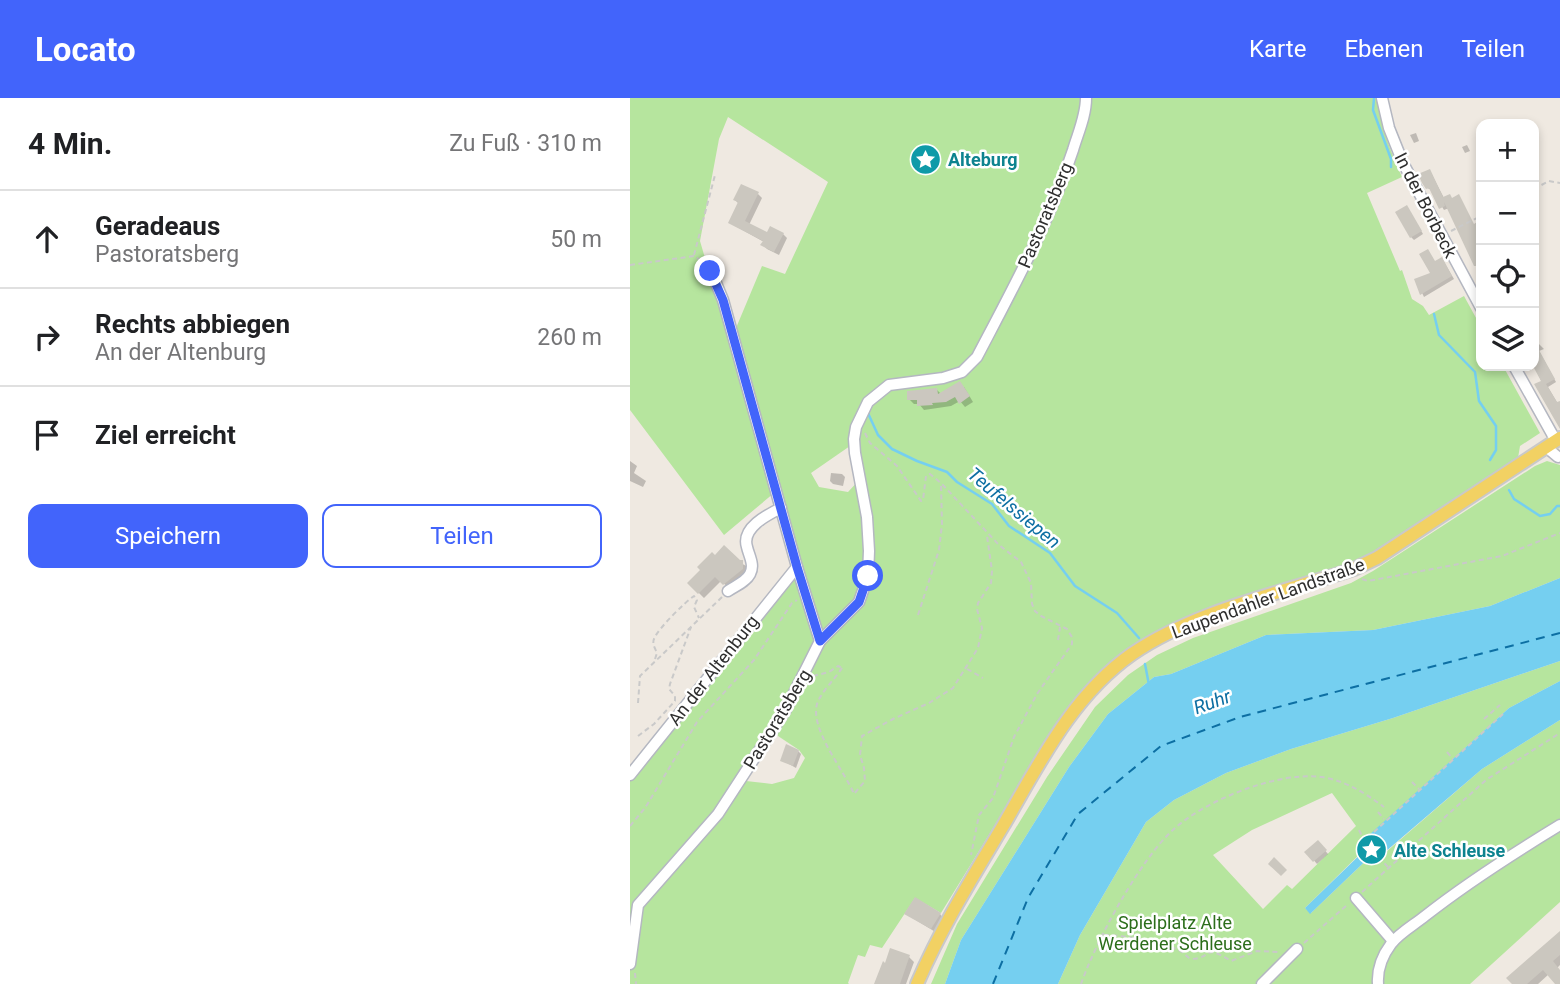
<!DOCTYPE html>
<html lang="de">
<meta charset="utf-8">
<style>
:root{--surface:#fff;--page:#f6f6f6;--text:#202124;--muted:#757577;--line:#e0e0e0;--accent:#4264fb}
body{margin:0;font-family:Roboto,sans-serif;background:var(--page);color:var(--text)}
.controls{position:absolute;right:21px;top:21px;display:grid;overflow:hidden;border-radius:14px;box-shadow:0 4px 10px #0003}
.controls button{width:63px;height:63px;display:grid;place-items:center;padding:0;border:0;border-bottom:2px solid var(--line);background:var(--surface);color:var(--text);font:35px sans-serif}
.stop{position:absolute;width:21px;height:21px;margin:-16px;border:5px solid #4264fb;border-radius:50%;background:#fff}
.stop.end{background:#4264fb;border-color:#fff;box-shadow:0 2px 7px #0008}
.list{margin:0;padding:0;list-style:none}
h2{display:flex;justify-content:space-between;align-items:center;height:91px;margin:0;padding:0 28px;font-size:30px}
h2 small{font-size:23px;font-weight:400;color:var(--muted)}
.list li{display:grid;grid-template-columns:46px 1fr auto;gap:21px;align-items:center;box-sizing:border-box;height:98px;padding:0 28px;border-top:2px solid var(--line)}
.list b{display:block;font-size:26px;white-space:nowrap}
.list p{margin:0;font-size:23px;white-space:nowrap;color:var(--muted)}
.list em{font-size:23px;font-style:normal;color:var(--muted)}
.actions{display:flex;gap:14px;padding:21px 28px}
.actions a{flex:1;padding:16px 0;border:2px solid var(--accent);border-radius:14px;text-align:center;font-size:24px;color:var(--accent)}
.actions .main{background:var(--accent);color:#fff}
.icon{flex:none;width:38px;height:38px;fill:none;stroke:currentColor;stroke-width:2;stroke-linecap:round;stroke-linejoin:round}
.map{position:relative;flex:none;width:930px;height:886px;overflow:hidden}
header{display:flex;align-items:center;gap:42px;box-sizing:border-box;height:98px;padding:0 35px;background:var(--accent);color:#fff}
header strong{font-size:33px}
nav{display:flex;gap:38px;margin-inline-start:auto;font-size:24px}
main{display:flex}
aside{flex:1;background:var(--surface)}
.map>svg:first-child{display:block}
.green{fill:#b6e59e;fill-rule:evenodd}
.water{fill:#75cff0}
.shadow{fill:#0003}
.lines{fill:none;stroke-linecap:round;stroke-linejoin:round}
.stream{stroke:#75cff0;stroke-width:2.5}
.ferry{stroke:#0d6fa3;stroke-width:2;stroke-dasharray:9 7;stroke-linecap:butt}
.building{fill:#cbc7bf}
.minor-casing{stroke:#b4b7c1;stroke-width:13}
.major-casing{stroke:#c9c9c9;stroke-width:16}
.path{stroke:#c9c9c9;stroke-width:2;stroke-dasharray:5 3.5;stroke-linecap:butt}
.minor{stroke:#fff;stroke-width:10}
.major{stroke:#f2d163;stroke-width:12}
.route{stroke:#4264fb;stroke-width:9}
.labels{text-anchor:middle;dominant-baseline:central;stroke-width:5;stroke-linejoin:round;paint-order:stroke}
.culture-label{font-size:18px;font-weight:bold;fill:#0d838f;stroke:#fff;text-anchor:start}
.street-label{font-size:18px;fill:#2e2e2e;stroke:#fff}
.park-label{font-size:18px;fill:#2c6e1b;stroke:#fff}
.water-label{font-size:19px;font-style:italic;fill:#0d6fa3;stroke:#fff}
</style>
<header>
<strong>Locato</strong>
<nav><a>Karte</a><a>Ebenen</a><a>Teilen</a></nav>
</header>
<main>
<aside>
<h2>4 Min.<small>Zu Fuß · 310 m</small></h2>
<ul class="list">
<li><svg class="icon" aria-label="ahead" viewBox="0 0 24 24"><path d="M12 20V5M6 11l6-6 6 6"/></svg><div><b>Geradeaus</b><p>Pastoratsberg</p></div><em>50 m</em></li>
<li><svg class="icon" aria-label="right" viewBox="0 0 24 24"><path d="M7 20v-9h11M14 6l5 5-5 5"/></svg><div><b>Rechts abbiegen</b><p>An der Altenburg</p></div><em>260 m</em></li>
<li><svg class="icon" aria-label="arrive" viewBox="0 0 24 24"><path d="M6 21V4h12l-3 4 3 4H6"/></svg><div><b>Ziel erreicht</b></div></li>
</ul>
<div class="actions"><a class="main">Speichern</a><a>Teilen</a></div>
</aside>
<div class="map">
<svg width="930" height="886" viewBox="0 0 930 886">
<rect width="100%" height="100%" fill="#efe9e1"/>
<!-- green -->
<g class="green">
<path d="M0,0H748C750,28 761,54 772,79L737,95L770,173L772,172L782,201L793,208L799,217L834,198L851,229V268H873L910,335L890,348L888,360L746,454L719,467L493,556L422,634L311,815L285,800L252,850L240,847L235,859L228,857L218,885L219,886H0V681L171,462L106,230L132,168L155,176L198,84L98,19L89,41L70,143L144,395L94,437L0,312ZM220,348L232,379L218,394L189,389L181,375ZM139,632L169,652L175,660L164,680L142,686L107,682Z"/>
<path d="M917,363L930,367V480L860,508L743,532L636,537L541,576L524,579L478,616L439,669L331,842L315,886H301L327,826L417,679L465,609L498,577L527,557L563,540L721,485L743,473L905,368Z"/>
<path d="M930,563V583L879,610L740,737L742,744L675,810L681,815L748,751L756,754L852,671L930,622V804L840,886H428L450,837L516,724L544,702L596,675L661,651L763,620ZM702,695L726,728L662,791L657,787L633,811L583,757L622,732Z"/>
</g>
<!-- water -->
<g class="water">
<path d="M930,480V563L763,620L661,651L596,675L544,702L516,724L450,837L428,886H315L331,842L439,669L478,616L524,579L541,576L636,537L743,532L860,508Z"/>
<path d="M930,583V622L852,671L755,754L752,751H748L680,816L675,810L742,745L739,737L879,610Z"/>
</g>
<!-- shadow -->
<g class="shadow">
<path d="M786,35L789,43L784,45L780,37Z"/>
<path d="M837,47L840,53L835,55L832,49Z"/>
<path d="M800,73L814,100L844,128L847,127L850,129L851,173L819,110L814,112L802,92L797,90Z"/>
<path d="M128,96L132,100L119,127L138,136H153L157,140L149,157L137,151L133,147L134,144L100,125L109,106L105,102Z"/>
<path d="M779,112L793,136L784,142L781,139Z"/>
<path d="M814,164L824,181L794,199L786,182L803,176L805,165Z"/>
<path d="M904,241L914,251L909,253L926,284L918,289L928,306L930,305V325L904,267Z"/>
<path d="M334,289L343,304L335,309L330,303L321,308L294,312L289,306H284L279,301L307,292L311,296Z"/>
<path d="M0,363L7,368L4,375L16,383L13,389L0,383Z"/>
<path d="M201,375L212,376L215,379L213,388L203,386L200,383Z"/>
<path d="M109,464L118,469L117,476L100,491L91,483L74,500L59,485Z"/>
<path d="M168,653L171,656L166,670L152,662Z"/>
<path d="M688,744L698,756L687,766L677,754Z"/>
<path d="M276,816H310L314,821L307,835Z"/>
<path d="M930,835V867L927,870L930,873V886L919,876L908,886H884L879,880Z"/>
<path d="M262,853L279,859L284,864L276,886H246L254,866L257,867Z"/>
</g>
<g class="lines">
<!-- stream -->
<g class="stream">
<path d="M744,0L743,12L761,61V69"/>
<path d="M804,216L809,237L845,274L849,303L866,328V352L860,362"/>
<path d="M237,313L248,337L262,351L287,363L317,374L327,384L362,406L379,428L420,455L445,488L487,515L509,540"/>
<path d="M879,392L884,401L910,418L920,416L927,408H930"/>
<path d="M515,566L519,587"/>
</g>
<!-- ferry -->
<path class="ferry" d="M363,886L398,800L448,716L531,648L610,619L930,535"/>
</g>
<!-- building -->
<g class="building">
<path d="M800,71L813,99L820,96L822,100L829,96L844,126L847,124L851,133V168H844L814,104L815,108L809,111L799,90L796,91L792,85L788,76Z"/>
<path d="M111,86L129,94L115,123L137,134L140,128L154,135L144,154L130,147L133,143L98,125L108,104L103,102Z"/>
<path d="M777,107L792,133L780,140L765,114Z"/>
<path d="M798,151L805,163L812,159L822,178L790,197L784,181L800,175L789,156Z"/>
<path d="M904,243L925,281L916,286L927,304L930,303V331L904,286L911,283L904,270Z"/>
<path d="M330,283L340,298L329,306L325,299L316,304L302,305L303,307L287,308V302H277V293L307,290L308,296Z"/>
<path d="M94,447L110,462H113V471L93,487L85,479L68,496L57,485L70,472L67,469L82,454L85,457Z"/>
<path d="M156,646L169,652L163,668L150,663Z"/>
<path d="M688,742L697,752L683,764L674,754Z"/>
<path d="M644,759L657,772L651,778L638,766Z"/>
<path d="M285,799L311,815L301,831L274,816Z"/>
<path d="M930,833V857L923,863L930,872V886H925L913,872L897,886H882L876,880Z"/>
<path d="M260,850L280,857L270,886H244L253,863L255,865Z"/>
</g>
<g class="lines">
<defs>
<g id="minor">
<path d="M752,0L759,30L773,65L851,210"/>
<path d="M81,173L93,202L167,469L190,543"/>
<path d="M884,268L926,343"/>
<path d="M916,349L928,359"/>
<path d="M98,493C105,488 116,484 120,476C125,467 119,458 117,449C111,430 137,417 151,410"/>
<path d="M0,677L167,469"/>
<path d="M726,800L763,843"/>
<path d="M0,866L8,807L88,716L155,613L190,543L229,504L238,478L239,453L237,419L225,355L224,341L226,329L238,304L259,287L313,280L332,274L347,259C382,192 419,125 443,52C448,35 456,18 456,0"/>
<path d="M632,886L667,851"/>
<path d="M748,886C747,871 752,858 761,846C769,835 784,827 795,818C837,785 884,755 930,727"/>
</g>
<path id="major" d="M287,886C311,830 342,780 373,728C409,666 442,598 502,556C567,512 651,495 724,471L747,460L930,340"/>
</defs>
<!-- minor casing -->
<use href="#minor" class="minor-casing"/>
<!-- major casing -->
<use href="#major" class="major-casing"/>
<!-- path -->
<g class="path">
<path d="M904,91L919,83L930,85"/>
<path d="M821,133L851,118"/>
<path d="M64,157L85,77"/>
<path d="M0,167L64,158L73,164"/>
<path d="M235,335L240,345L267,368L291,403L293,402L296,378L300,376L311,385L369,447L391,464L401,485L402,506L405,513L411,518L437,531L442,539V546L407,596L384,639L363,700L349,717L341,757"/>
<path d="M732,481L738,483L872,458L930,435"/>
<path d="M288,517L309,452L312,426L311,386"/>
<path d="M428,542L430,529"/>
<path d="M25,561L27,555C25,550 21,545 25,539C29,530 55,504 64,498L67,502L64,509L69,520"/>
<path d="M212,570C205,581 191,594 187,606C180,632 214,672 224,696L235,683L234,670L230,657L232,638L263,621L299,605L323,590L348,550L352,530L347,511L348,505L361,485L362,473L357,438"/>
<path d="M337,571L353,580"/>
<path d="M183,578L199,574L208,568L212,570"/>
<path d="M8,605L10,578L92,499"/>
<path d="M854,621L870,607"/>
<path d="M8,638L24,626L45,603V598L39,591L40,586L61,529"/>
<path d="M817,654L823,661"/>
<path d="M782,684L789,691"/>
<path d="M748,714L754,721"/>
<path d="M0,728L15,710L67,624L124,562L162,505L167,502"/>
<path d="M729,732L736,746L758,769"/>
<path d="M744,734L873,616"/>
<path d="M732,794L856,682L930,635"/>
<path d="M474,837C489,836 540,846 552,854C555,856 557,859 561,861C584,860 572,845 601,863L627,853L648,854"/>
<path d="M674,845L717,807"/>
<path d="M5,875L6,886"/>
<path d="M451,886C466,843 510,761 544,731C576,702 648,673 692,679C716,683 735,695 754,709"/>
</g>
<!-- minor -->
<use href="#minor" class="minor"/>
<!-- major -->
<use href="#major" class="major"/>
</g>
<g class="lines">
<!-- route -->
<path class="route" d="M80,173L93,202L167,469L190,543L229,504L238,478"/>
</g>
<!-- icons -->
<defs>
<symbol id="sight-disc" viewBox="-11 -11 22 22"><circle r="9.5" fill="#0f9aa8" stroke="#fff"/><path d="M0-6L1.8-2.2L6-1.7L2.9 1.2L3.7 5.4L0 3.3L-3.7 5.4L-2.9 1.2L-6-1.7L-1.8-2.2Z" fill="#fff"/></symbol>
</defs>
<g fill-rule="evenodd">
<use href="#sight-disc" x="278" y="44" width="35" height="35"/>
<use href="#sight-disc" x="724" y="734" width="35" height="35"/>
</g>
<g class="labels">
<!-- culture labels -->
<g class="culture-label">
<text x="318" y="61">Alteburg</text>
<text x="764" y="752">Alte Schleuse</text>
</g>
<!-- street labels -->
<g class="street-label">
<text transform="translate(796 107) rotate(63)">In der Borbeck</text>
<text transform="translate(415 117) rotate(-67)">Pastoratsberg</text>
<text transform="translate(638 500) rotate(-20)">Laupendahler Landstraße</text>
<text transform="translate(83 572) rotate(-52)">An der Altenburg</text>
<text transform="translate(147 621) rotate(-59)">Pastoratsberg</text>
</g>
<!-- park labels -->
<g class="park-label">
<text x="545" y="824">Spielplatz Alte<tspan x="545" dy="21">Werdener Schleuse</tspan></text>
</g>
<!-- water labels -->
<g class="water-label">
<text transform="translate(384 410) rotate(40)">Teufelssiepen</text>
<text transform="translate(582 604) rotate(-20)">Ruhr</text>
</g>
</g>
</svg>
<div class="controls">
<button>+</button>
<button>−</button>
<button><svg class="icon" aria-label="locate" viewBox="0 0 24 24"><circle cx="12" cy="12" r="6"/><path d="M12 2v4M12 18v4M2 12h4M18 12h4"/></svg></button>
<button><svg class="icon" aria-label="layers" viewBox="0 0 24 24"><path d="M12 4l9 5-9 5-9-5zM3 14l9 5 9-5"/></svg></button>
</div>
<div class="stop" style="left:238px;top:478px"></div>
<div class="stop end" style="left:80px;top:173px"></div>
</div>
</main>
